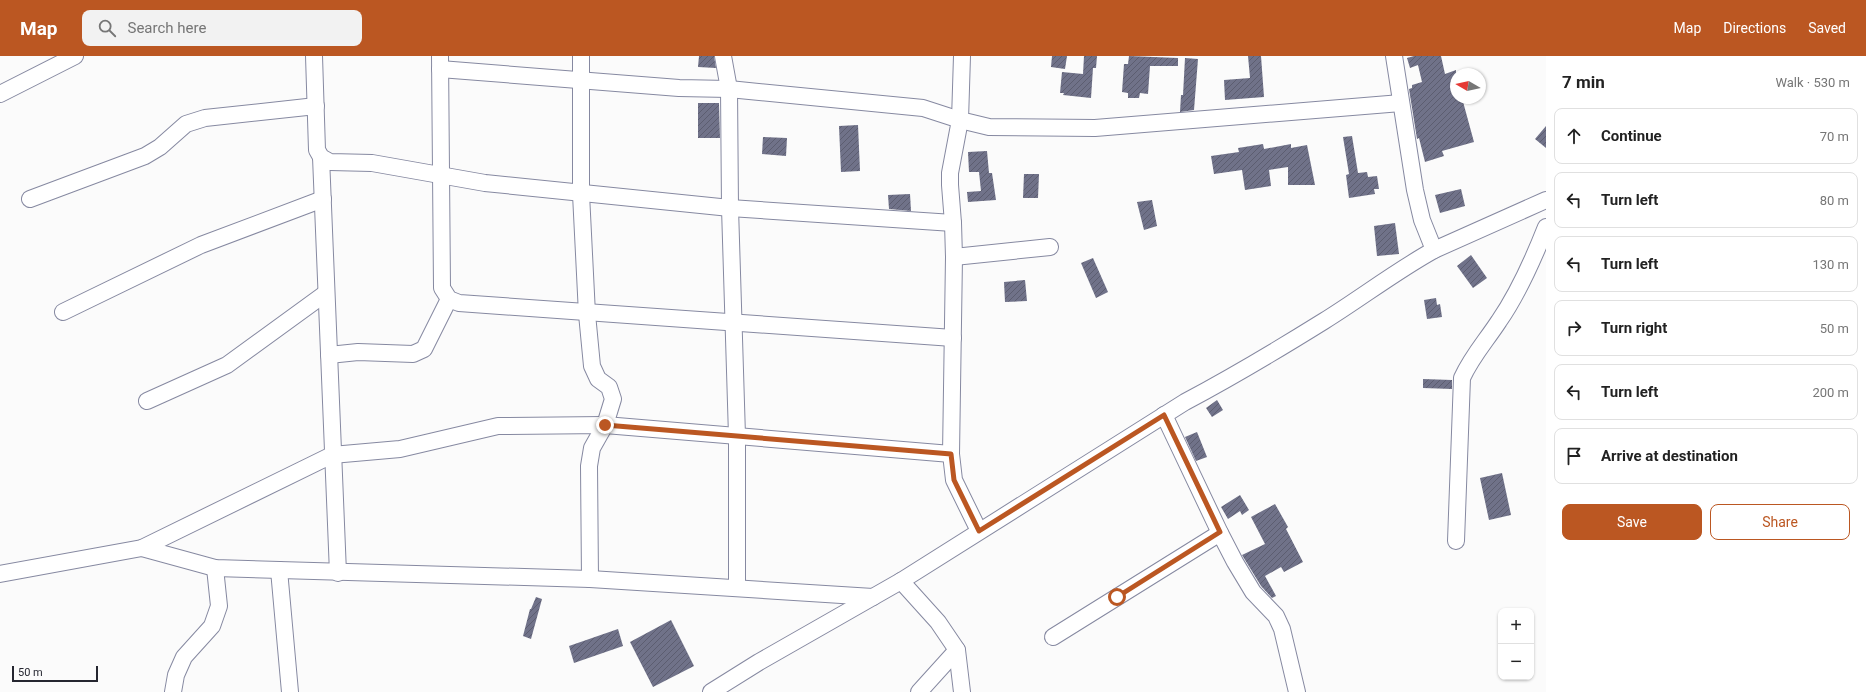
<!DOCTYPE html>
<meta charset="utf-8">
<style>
:root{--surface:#fff;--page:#f2f2f2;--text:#222;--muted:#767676;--line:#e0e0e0;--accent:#bb5722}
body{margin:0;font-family:Roboto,sans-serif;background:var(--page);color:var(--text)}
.controls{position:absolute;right:12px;bottom:12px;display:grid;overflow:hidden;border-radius:8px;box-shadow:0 1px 3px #0004}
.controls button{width:36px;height:36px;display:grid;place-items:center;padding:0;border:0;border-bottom:1px solid var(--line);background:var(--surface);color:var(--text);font:20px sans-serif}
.compass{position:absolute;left:1450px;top:12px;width:36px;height:36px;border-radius:50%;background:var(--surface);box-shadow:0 1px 3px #0004;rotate:279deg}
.scale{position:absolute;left:12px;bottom:10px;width:86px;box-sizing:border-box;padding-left:4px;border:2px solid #252630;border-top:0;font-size:11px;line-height:14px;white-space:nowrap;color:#252630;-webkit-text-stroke:3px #fbfbfb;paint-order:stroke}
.stop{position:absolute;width:12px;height:12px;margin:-9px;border:3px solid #bb5722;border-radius:50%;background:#fff}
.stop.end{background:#bb5722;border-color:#fff;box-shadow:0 1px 4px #0008}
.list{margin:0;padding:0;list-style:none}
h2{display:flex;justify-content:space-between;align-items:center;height:52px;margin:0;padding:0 16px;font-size:17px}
h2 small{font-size:13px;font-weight:400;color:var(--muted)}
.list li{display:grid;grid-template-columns:26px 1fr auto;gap:12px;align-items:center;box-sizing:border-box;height:56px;margin:0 8px 8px;padding:0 8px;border:1px solid var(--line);border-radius:8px}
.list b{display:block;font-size:15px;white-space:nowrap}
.list em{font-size:13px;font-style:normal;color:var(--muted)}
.actions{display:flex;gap:8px;padding:12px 16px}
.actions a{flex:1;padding:9px 0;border:1px solid var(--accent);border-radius:8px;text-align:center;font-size:14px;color:var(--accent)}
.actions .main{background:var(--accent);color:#fff}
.icon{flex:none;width:22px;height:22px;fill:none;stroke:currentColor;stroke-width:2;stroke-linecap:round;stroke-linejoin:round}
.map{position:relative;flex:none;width:1546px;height:636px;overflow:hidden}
header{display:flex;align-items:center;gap:24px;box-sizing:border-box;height:56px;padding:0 20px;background:var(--accent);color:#fff}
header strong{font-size:19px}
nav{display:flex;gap:22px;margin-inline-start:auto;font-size:14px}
.search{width:280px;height:36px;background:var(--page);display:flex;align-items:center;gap:10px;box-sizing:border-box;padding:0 14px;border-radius:8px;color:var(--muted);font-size:15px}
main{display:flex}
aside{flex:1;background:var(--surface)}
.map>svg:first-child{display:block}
.building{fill:url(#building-hatch)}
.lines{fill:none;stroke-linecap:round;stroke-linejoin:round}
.minor-casing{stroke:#8689a1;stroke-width:18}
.minor{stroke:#fff;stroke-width:16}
.route{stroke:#bb5722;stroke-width:5}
</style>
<header>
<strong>Map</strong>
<div class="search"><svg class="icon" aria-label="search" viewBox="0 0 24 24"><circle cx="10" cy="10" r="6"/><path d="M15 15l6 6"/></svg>Search here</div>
<nav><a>Map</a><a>Directions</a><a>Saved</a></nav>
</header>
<main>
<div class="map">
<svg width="1546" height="636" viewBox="0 0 1546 636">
<defs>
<pattern id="building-hatch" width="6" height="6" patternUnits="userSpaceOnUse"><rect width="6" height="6" fill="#707289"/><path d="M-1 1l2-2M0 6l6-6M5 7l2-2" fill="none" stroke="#5c5d70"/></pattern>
</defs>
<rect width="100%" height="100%" fill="#fbfbfb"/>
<!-- building -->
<g class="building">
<path d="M699,0H714L716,12L698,11Z"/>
<path d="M1052,0H1067L1065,13L1051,11Z"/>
<path d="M1084,0H1097L1096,12H1093L1091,42L1063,39L1064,37H1060L1062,16L1083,18Z"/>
<path d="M1129,0L1178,2V10H1150L1148,38L1140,37L1139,42H1128V37L1122,36L1124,8H1128Z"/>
<path d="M1248,0H1261L1264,41L1225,44L1224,24L1250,22Z"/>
<path d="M1414,0H1441L1445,18L1456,14V42H1462L1474,86L1442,95L1444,100L1425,106L1419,82L1417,83L1409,33L1412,32V29L1422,26L1418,9L1410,12L1407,2Z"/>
<path d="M1185,2L1198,3L1194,54L1180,56L1181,39H1183Z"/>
<path d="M698,47H719L720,82H698Z"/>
<path d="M858,69L860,115L841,116L839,70Z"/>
<path d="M1546,70V92L1535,83Z"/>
<path d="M1352,80L1358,117L1367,116L1368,121L1377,120L1379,133H1374L1375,138L1349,142L1346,119L1349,118L1343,81Z"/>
<path d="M763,81L787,82L786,100L762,98Z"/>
<path d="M1263,88L1264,93L1291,88V92L1307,89L1315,129H1288V111L1269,114L1271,130L1245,134L1242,114L1214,118L1211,100L1239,96L1238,92Z"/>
<path d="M987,95L989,117H992L996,144L968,146L967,136L981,135L979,116H969L968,96Z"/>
<path d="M1024,118H1039L1038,142H1023Z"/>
<path d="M1461,133L1465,150L1440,157L1435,139Z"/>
<path d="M910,138L911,155L889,153L888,139Z"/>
<path d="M1152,144L1157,170L1144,174L1137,146Z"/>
<path d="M1395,167L1399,198L1377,200L1374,170Z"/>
<path d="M1471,199L1487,222L1473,232L1457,210Z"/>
<path d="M1093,202L1108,236L1096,242L1081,207Z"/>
<path d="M1025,224L1027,245L1005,246L1004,226Z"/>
<path d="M1436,242L1437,249L1440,248L1442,261L1427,263L1424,244Z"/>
<path d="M1423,323L1452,324V333L1423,332Z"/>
<path d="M1217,344L1223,354L1212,361L1206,352Z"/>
<path d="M1197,376L1207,401L1196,405L1185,381Z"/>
<path d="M1502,417L1511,459L1489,464L1480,422Z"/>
<path d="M1240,439L1249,454L1242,459L1240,455L1228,463L1221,451Z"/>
<path d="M1275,448L1288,471L1286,473L1303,506L1284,516L1281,511L1265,520L1276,540L1272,542L1261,530L1242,499L1265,488L1251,461Z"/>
<path d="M536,541L542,543L531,583L523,580L530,553H531Z"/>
<path d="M671,564L694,610L653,631L630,586Z"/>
<path d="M618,573L623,590L574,607L569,590Z"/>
</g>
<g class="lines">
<defs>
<g id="minor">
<path d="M314,0L317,94L321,101L330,106L372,107L485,127L730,152L953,167"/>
<path d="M440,0L442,232L449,243L459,247L953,282"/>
<path d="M581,0V138L587,258L592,310L598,323L609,331L613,343L605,369L592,392L589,410L590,523"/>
<path d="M723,0L729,33L730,152L737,380V532"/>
<path d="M962,0L960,64L989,71L1095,72L1401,47"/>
<path d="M1394,0L1415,134L1422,164L1434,194"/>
<path d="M440,13L679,32L729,33L923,52L960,64L950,117V129L953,167L954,201L951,398L954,424L979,475"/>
<path d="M0,38L75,0"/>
<path d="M321,101L338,517"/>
<path d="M30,143L145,100L160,91L186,68L205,62L316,50"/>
<path d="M954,201L1050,191"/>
<path d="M63,256L201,189L323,143"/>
<path d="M329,299L358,296L413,298L424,293L449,243"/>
<path d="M147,345L227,309L326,237"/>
<path d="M1164,359L1220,477L1235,506L1253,536L1276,560L1282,573L1297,636"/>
<path d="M1456,485L1462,322C1472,300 1486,285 1499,265C1519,236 1533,204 1546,171"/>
<path d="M142,492L215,512L590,523L873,541"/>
<path d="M279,514L290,636"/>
<path d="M0,518L142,492L332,399L400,393L498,370L605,369L951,398"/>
<path d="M901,525L938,566L957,594L962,636"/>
<path d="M1053,581L1220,477"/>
<path d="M173,636L176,619L184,601L212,570L219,550L215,512"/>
<path d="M711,636L759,606L901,525L1185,346C1232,321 1279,293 1324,265C1361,242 1396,215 1434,194L1546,144"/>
<path d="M919,636L957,594"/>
</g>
</defs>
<!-- minor casing -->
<use href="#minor" class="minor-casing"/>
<!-- minor -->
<use href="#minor" class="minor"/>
</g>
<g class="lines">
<!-- route -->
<path class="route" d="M605,369L951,398L954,424L979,475L1164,359L1220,476L1117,541"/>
</g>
</svg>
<div class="controls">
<button>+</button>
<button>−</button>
</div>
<svg class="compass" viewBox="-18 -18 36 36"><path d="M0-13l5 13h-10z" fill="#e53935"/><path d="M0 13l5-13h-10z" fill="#767676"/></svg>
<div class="scale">50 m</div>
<div class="stop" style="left:1117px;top:541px"></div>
<div class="stop end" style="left:605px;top:369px"></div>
</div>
<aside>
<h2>7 min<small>Walk · 530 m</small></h2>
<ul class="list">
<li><svg class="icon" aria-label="ahead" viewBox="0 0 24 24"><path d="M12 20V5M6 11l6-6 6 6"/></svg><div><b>Continue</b></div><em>70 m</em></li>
<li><svg class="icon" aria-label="left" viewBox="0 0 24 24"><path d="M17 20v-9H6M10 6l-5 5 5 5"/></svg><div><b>Turn left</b></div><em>80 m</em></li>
<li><svg class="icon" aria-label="left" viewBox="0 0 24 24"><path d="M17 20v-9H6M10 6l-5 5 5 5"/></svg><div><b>Turn left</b></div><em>130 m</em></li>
<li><svg class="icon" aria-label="right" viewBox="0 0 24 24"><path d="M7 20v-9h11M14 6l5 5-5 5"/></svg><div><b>Turn right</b></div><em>50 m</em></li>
<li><svg class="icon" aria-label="left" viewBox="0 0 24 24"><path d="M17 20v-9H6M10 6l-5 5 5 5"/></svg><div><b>Turn left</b></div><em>200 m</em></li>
<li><svg class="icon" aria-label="arrive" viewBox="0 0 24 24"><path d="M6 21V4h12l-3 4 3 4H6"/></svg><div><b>Arrive at destination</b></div></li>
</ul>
<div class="actions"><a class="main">Save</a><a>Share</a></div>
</aside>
</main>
